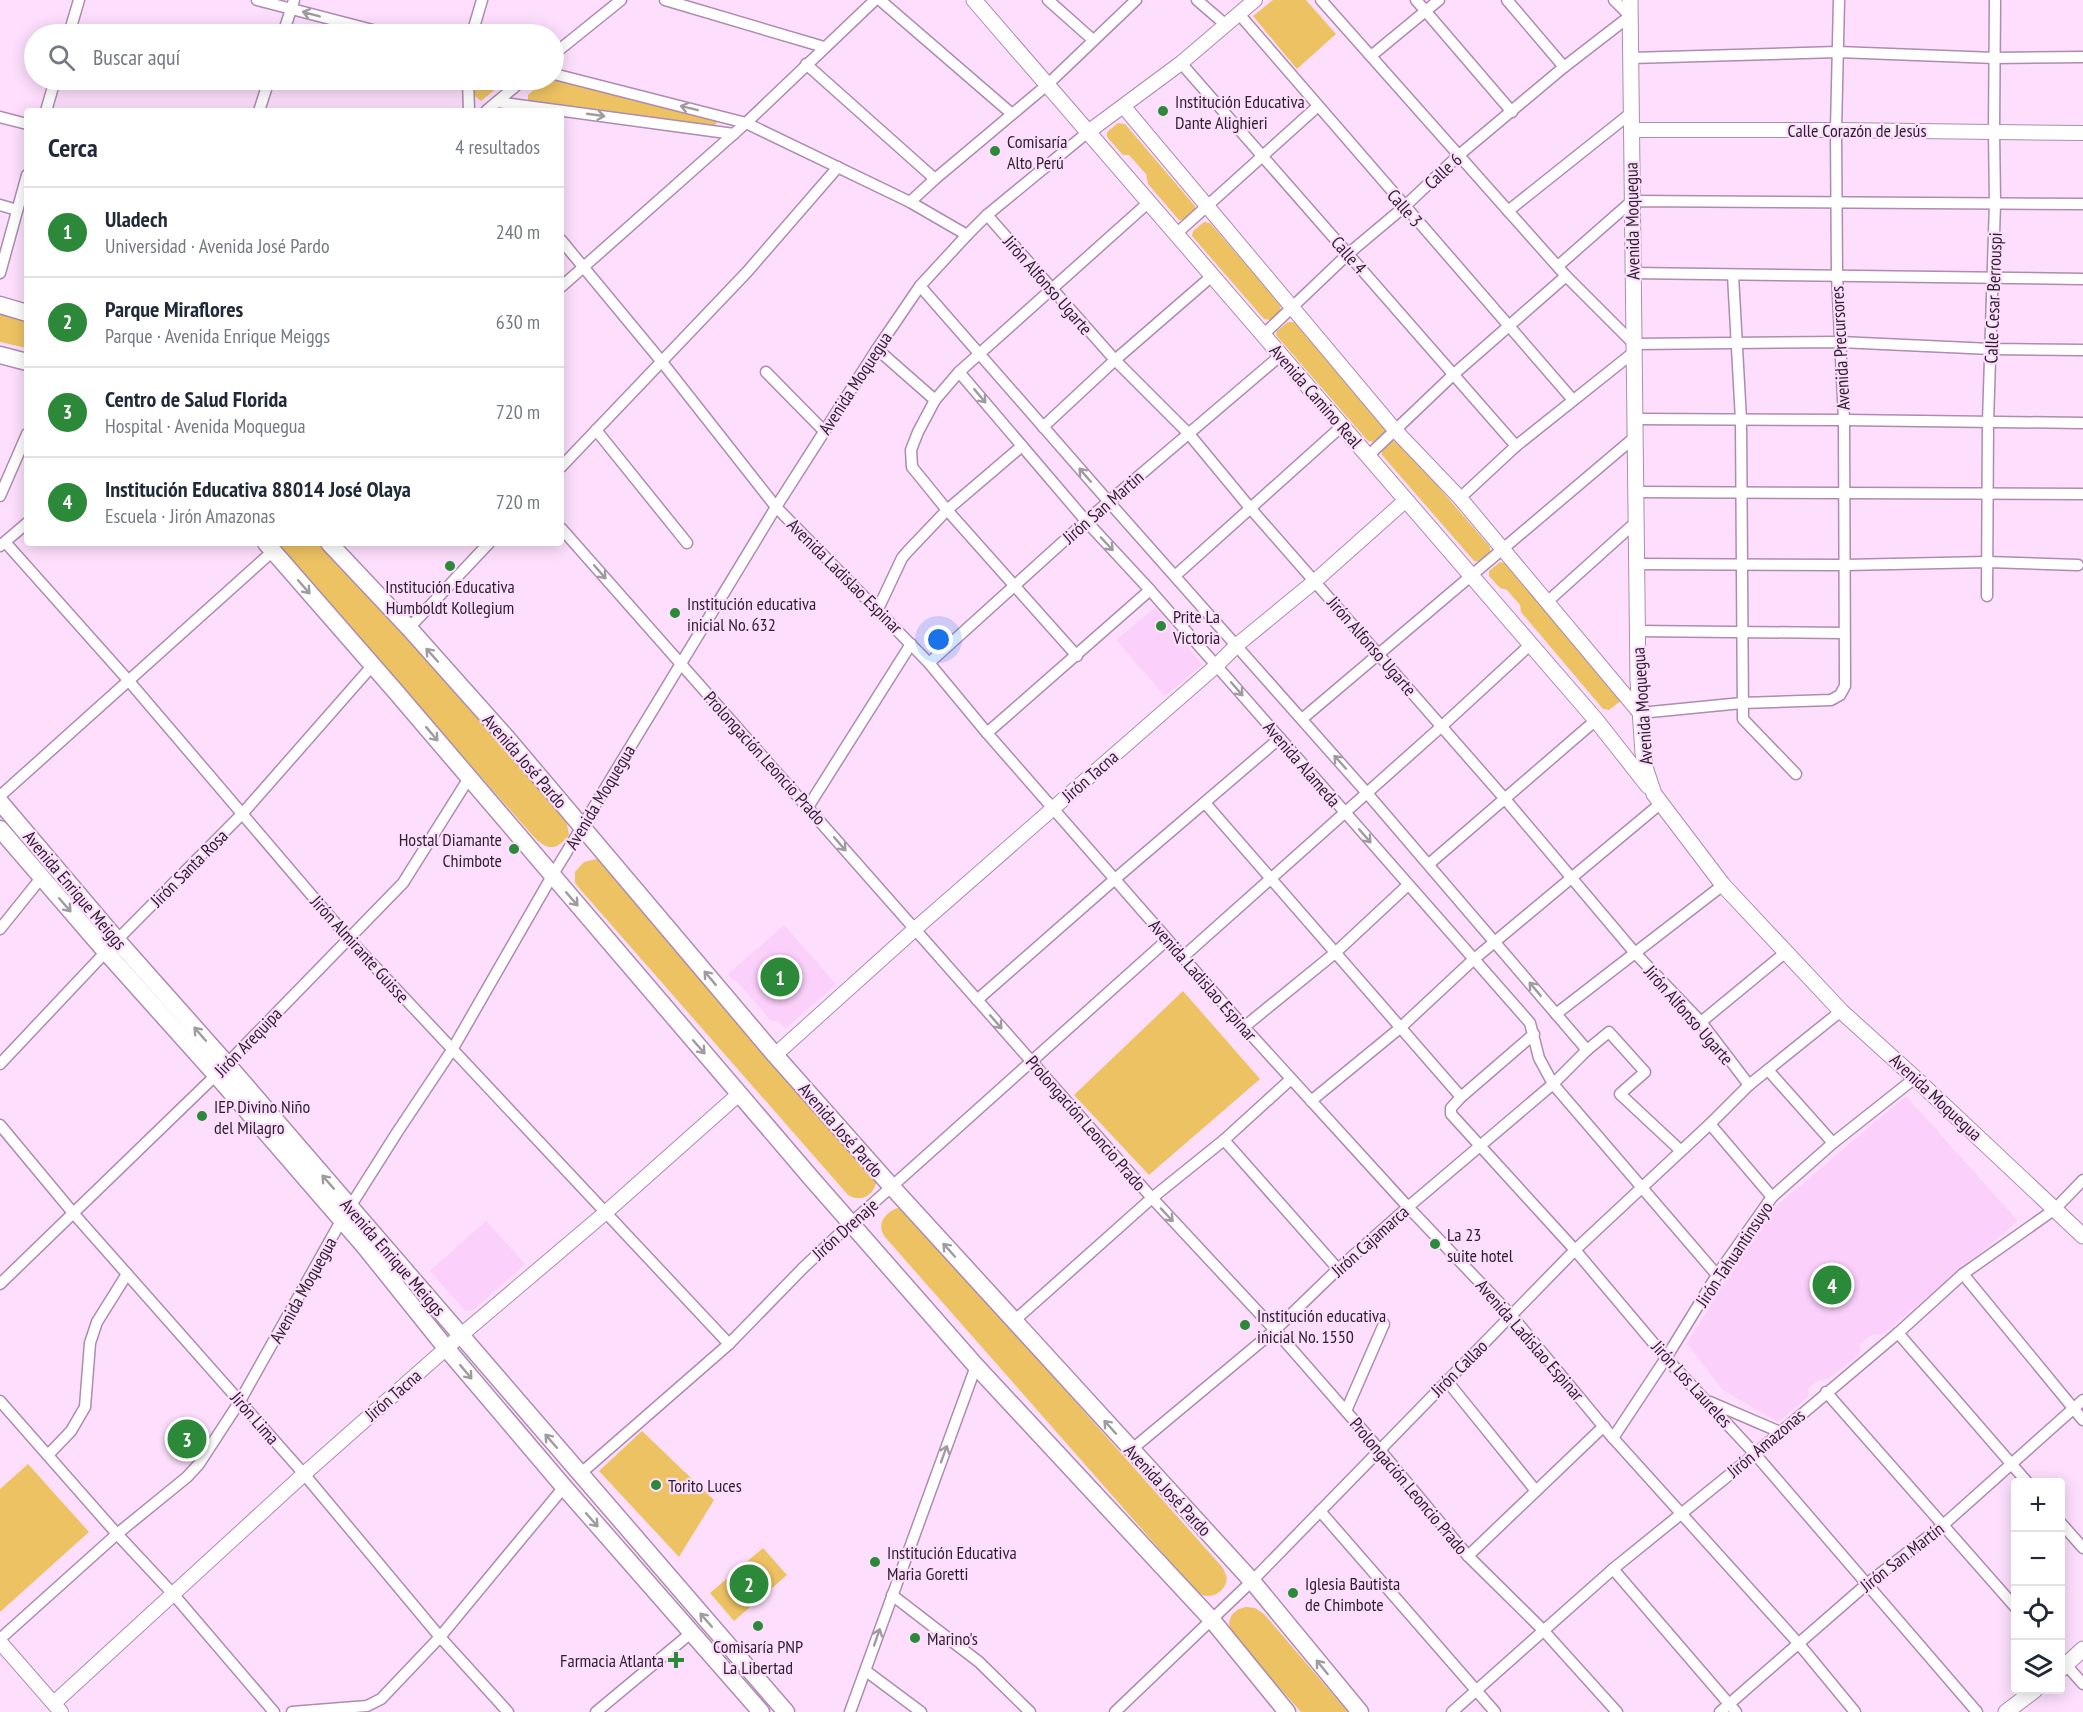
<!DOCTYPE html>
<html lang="es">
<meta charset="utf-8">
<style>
:root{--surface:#fff;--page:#f2f2f3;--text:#1f2937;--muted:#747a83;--line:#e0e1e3;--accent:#2d893a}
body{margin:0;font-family:"PT Sans Narrow",sans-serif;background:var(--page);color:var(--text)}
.controls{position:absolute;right:18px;bottom:18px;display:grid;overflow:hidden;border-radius:6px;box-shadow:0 3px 15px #0003}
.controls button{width:54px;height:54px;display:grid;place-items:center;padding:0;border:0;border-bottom:2px solid var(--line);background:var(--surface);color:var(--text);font:30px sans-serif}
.you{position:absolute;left:939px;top:640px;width:21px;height:21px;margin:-15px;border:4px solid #fff;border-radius:50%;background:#1a73e8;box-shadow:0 0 0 9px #1a73e833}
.badge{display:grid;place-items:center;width:39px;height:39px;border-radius:50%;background:var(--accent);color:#fff;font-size:20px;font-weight:700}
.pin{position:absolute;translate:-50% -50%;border:3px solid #fff;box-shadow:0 2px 6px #0006}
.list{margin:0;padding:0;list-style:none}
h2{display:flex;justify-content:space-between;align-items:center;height:78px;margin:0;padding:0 24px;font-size:26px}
h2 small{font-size:20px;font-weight:400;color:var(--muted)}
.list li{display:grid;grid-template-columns:39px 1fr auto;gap:18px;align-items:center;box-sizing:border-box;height:90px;padding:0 24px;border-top:2px solid var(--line)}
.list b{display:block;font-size:22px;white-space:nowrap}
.list p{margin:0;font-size:20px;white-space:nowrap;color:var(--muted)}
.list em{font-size:20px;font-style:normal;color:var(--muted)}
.icon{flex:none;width:33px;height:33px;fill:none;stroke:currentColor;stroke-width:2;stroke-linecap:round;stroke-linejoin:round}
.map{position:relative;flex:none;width:2083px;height:1712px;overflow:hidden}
.search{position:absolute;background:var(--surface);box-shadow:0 3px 15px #0003;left:24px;top:24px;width:540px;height:66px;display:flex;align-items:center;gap:15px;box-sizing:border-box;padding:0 21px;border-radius:33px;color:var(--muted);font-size:22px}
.panel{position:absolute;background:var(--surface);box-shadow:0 3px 15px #0003;left:24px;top:108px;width:540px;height:438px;border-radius:6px}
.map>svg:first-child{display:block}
.built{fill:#fbd0fb}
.green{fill:#edc263}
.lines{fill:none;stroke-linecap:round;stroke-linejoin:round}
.minor-casing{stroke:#ae8baf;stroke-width:13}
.tertiary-casing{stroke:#ae8baf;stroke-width:16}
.secondary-casing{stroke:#ae8baf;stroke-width:17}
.primary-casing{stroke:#ae8baf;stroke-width:19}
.trunk-casing{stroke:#ae8baf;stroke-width:19}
.minor{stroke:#fff;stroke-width:10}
.tertiary{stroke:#fff;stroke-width:14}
.secondary{stroke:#fff;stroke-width:15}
.primary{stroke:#fff;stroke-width:16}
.trunk{stroke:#fff;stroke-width:16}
.oneway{stroke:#a09aa1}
.poi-dot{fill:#2d893a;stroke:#fddffd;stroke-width:2}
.labels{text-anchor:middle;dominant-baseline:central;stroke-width:4.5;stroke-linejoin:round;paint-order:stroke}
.poi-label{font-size:18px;fill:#2d1f2e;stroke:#fddffd;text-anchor:start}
.street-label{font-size:18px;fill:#2d1f2e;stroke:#fddffd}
</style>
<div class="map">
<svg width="2083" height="1712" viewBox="0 0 2083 1712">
<rect width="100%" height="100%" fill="#fddffd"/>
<!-- built -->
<g class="built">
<path d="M1156,607L1202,665L1165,696L1116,640Z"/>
<path d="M784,925L836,984L785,1029L779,1021H771L736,980L734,981L728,974Z"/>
<path d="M1906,1096L2018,1221L1882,1335L1873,1334L1860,1344L1859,1355L1828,1379L1819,1380L1808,1389V1397L1778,1422L1723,1390L1687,1344L1752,1237L1775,1207Z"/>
<path d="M486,1221L525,1264L473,1310L465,1311L430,1271Z"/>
</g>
<!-- green -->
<g class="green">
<path d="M1273,0H1306L1336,34L1297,69L1253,16Z"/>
<path d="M554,78L716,119L717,123L713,127L533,104L528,101V95L545,80H554Z"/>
<path d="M472,80H507L481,101L475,96Z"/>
<path d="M1118,123L1125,124L1195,206V212L1185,221L1179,220L1148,184L1146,174L1129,155H1123L1107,137V132Z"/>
<path d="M1204,222L1210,223L1281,305L1280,311L1270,320L1264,319L1192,236L1193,231Z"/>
<path d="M0,309L27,316V348L0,342Z"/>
<path d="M1288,322H1294L1385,427V433L1375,442L1368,441L1276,335L1277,331Z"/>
<path d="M1393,441L1400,442L1490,547V553L1480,562L1474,561L1382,455V450Z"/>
<path d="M275,543H323L566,819L569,835C556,851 548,851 534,837Z"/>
<path d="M1500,562L1506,563L1622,700L1609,710L1603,709L1521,612L1520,605L1507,590L1500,588L1489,576V571Z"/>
<path d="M596,859L602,861L877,1178C876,1193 863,1204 848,1195L579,888L575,883V872L584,862Z"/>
<path d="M1183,991L1260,1079L1149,1175L1074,1095Z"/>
<path d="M897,1208L904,1209L1223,1568L1227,1578C1226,1592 1210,1601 1198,1593L885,1237C876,1224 884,1214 897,1208Z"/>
<path d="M642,1431L714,1500L679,1557L599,1471Z"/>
<path d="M28,1464L89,1532L0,1612V1489Z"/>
<path d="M763,1548L787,1575L734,1621L710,1593Z"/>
<path d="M1246,1607L1255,1608L1264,1614L1348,1712H1301L1231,1633C1226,1619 1232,1610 1246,1607Z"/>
</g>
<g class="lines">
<defs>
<g id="minor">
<path d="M257,0L388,34"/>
<path d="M665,0L824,47"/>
<path d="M880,0L1012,114"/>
<path d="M1048,0L1093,40"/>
<path d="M1197,0L1226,25"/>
<path d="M1321,0L1566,276L1634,344L1840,342L1991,349L2083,350"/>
<path d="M1416,0L1512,112"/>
<path d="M1507,0L1564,67"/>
<path d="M1239,14L1573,400"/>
<path d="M69,34L79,0"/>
<path d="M283,34L294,0"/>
<path d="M472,34L482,0"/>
<path d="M554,54L621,0"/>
<path d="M1371,56L1439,0"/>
<path d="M1631,58L1838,52L1995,58L2083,57"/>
<path d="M1181,63L1516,446"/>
<path d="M806,64L935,179"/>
<path d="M554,74L746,123L910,202L967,235"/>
<path d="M468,80L469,111"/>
<path d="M497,102L734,134"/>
<path d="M46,111L55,80"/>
<path d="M259,111L269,80"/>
<path d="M486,111L523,80"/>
<path d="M0,117L27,124"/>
<path d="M910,202L935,179L1047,85L1136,0"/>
<path d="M1149,202L959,372L1086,521L1150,590L1530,1023L1539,1058L1553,1084L1717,1275"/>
<path d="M0,205L17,210"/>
<path d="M1508,211L1631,113"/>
<path d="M987,215L1115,360L1189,434L1251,509L1505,799L1635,953L1701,1022L1749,1085"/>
<path d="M1176,234L1317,107"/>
<path d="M561,240L662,362L776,507L929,663L987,733L1244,1027L1408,1207L1511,1315L1613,1438L1799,1644L1855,1712"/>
<path d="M1558,266L1632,201L2083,204"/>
<path d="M0,273L27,175"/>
<path d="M1633,273L2083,279"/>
<path d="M1733,275L1741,420L1743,719L1796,774"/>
<path d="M920,286L1109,502L1366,792L1587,1050"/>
<path d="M561,287L746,123L875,0"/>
<path d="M1263,335L1348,254L1404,207L1459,155L1564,67L1630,16L1614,0"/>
<path d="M877,349L935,400"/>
<path d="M766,372L824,431"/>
<path d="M959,372L935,400L918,432L911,450L912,467L947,510L1077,656"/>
<path d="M1635,419L1844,420L2083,423"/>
<path d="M1043,427L1115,360L1212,276"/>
<path d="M596,430L687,543"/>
<path d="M1368,456L1454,374L1566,276"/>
<path d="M561,467L747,272L838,167"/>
<path d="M1635,492L2083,494"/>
<path d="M0,496L27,434"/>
<path d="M1460,498L1516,446L1634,352"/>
<path d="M561,528L1152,1198L1275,1330L1379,1449L1468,1556L1543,1630L1617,1712"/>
<path d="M5,542L128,680L349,939L729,1344"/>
<path d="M0,546L27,523"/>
<path d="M1636,564L1845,565L1987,562L2078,565"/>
<path d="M1176,575L1342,426"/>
<path d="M1987,596L1988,422L1995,203L1994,131L1995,0"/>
<path d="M1547,602L1636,522"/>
<path d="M878,609L902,558L908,551L947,510L1022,446"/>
<path d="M409,628L489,543"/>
<path d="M1637,631L1844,633"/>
<path d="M929,663L1086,521L1281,355"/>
<path d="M1640,713L1742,703L1831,700L1840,695L1845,686L1844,420L1837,275L1836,130L1839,0"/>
<path d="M1302,719L1635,437"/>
<path d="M987,733L1150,590"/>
<path d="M0,796L273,551"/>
<path d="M1205,803L1461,1097"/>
<path d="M808,807L911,644"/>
<path d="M1429,864L1596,720"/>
<path d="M0,929L41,878"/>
<path d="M1184,956L1442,726L1531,644"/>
<path d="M977,1000L1115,879L1280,738"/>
<path d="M1556,1014L1723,885"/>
<path d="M1701,1022L1786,952"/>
<path d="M1244,1027L1335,953L1408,885"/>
<path d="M1534,1034L1461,1097L1451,1108V1114L1575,1250L1666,1358L1755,1454L1977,1712"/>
<path d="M0,1064L117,940L243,813L372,666"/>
<path d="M1768,1070L1833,1143"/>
<path d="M1311,1101L1400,1028L1473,960L1660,804"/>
<path d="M1710,1124L1772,1197"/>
<path d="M0,1125L74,1214L304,1474L440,1637L508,1712"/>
<path d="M1224,1140L1338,1269"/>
<path d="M1963,1274L2083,1420"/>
<path d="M0,1284L216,1075L403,883L469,778"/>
<path d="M1014,1321L1152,1198L1224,1140L1291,1079"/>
<path d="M1898,1333L2027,1482"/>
<path d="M1447,1381L1536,1491"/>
<path d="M1826,1392L2016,1608"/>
<path d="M0,1401L117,1534L174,1595L274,1712"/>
<path d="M1710,1402L1780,1432"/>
<path d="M1346,1411L1384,1324"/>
<path d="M1613,1438L1666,1358L1717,1275L1772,1197L1833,1143L1915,1078"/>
<path d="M1131,1450L1275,1330L1338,1269L1408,1207L1553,1084L1587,1050L1609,1032L1645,1072L1620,1094L1680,1150"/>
<path d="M48,1455L71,1431L85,1407L90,1343L97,1322L127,1274"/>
<path d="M580,1474L729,1344L803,1268L851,1223L1167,940"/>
<path d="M1320,1511L1495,1712"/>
<path d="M2060,1522L2083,1548"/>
<path d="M1468,1556L1604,1426"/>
<path d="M1613,1569L1736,1712"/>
<path d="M892,1595L979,1662L1030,1712"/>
<path d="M0,1639L117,1534L187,1477L199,1464L240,1401L341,1221L398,1131L452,1050L552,876L776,507L877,349L920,286L967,235L987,215L1088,132"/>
<path d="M2060,1658L2083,1684"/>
<path d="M866,1671L921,1712"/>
<path d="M292,1712L367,1706L381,1699L440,1637L564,1487"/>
<path d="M596,1712L691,1633"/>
<path d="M850,1712L976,1366"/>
<path d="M1115,1712L1252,1581L1575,1250L1710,1124L1749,1085L1841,1011"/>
<path d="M1452,1712L1613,1569L1755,1454L1898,1333L1963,1274L2055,1209L2083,1180"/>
<path d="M1720,1712L1868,1583L1942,1526L2083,1400"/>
</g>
<g id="tertiary">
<path d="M1124,107L1395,430L1460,498L1640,713"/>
<path d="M1631,130H1836L2083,133"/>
<path d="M1088,132L1181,63L1255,0"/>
<path d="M775,1055L915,929L1216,666L1237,645L1315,581L1406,500"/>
<path d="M0,1642L61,1712"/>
<path d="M54,1703L304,1474L460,1336L605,1213L739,1094"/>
</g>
<g id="secondary">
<path d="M974,0L1596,720L1648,786"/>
<path d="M1630,0L1638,681L1643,753L1646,770L1654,794L1723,885L1841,1011L1915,1078L2083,1236"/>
<path d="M2060,1670L2083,1649"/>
<path d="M2006,1712L2035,1690"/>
</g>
<g id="primary">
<path d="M0,305L27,313"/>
<path d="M0,355L27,362"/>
<path d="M266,543L396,692L812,1179L976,1366L1212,1620L1287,1712"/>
<path d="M329,543L409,628L506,737L775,1055L892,1187L1252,1581L1360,1712"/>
</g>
<g id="trunk">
<path d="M0,802L117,940L227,1064L786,1712"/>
<path d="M0,829L106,952L216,1075L365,1247L446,1348L564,1487L761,1712"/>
</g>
</defs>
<!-- minor casing -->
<use href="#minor" class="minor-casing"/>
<!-- tertiary casing -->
<use href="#tertiary" class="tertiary-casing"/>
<!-- secondary casing -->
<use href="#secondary" class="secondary-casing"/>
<!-- primary casing -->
<use href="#primary" class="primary-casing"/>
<!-- trunk casing -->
<use href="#trunk" class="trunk-casing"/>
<!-- minor -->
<use href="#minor" class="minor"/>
<!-- tertiary -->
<use href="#tertiary" class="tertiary"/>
<!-- secondary -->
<use href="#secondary" class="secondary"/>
<!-- primary -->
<use href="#primary" class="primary"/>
<!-- trunk -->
<use href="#trunk" class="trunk"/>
</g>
<!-- one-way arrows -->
<defs><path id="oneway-shaft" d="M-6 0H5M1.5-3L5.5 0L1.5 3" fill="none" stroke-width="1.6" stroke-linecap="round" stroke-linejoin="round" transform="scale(1.5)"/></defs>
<g class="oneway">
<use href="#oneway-shaft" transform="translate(311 14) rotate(-165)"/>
<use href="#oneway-shaft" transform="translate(689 108) rotate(-166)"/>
<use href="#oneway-shaft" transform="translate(596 115) rotate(8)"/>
<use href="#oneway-shaft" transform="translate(980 396) rotate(50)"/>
<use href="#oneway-shaft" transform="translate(1085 475) rotate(-131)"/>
<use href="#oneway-shaft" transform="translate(1107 544) rotate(47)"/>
<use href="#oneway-shaft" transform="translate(600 572) rotate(49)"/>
<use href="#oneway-shaft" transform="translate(304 587) rotate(49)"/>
<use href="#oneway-shaft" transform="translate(432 655) rotate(-132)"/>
<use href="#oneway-shaft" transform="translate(1237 689) rotate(49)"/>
<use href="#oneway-shaft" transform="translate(432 734) rotate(50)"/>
<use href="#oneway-shaft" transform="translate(1340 762) rotate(-132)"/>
<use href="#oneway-shaft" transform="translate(1365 836) rotate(49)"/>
<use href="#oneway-shaft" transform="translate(840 844) rotate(49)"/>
<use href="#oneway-shaft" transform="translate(572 899) rotate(49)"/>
<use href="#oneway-shaft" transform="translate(65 905) rotate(49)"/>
<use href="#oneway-shaft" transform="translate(710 978) rotate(-130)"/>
<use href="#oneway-shaft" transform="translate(1535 989) rotate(-130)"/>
<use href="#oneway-shaft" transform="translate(996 1022) rotate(49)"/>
<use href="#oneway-shaft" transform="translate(200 1034) rotate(-131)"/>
<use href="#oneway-shaft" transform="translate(699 1047) rotate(49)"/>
<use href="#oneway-shaft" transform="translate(328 1182) rotate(-131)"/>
<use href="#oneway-shaft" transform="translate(1167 1215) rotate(47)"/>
<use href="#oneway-shaft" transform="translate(949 1250) rotate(-132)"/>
<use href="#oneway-shaft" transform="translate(466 1372) rotate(50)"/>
<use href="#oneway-shaft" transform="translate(1110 1427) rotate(-132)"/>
<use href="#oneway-shaft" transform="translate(551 1441) rotate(-131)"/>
<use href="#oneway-shaft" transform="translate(944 1454) rotate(-70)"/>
<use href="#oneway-shaft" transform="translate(592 1520) rotate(49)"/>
<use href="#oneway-shaft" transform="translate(706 1620) rotate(-131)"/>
<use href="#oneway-shaft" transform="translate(877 1637) rotate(-71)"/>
<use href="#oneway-shaft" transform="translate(1322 1667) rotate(-129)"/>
</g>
<!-- markers -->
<g class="poi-dot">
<circle cx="1163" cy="111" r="6"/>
<circle cx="995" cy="151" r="6"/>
<circle cx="450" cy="566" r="6"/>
<circle cx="675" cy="613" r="6"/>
<circle cx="1161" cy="626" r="6"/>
<circle cx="514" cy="849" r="6"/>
<circle cx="202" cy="1116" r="6"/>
<circle cx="1435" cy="1244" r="6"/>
<circle cx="1245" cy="1325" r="6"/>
<circle cx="656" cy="1485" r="6"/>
<circle cx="875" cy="1562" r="6"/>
<circle cx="1293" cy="1593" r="6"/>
<circle cx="758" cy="1626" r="6"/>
<circle cx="915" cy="1638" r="6"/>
<path d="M673 1651h6v6h6v6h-6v6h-6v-6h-6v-6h6z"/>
</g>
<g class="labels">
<!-- poi labels -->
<g class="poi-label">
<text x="1175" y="101">Institución Educativa<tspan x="1175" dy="21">Dante Alighieri</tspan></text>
<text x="1007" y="141">Comisaría<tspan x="1007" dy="21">Alto Perú</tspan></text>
<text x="450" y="586" text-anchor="middle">Institución Educativa<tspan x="450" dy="21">Humboldt Kollegium</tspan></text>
<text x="687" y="603">Institución educativa<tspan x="687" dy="21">inicial No. 632</tspan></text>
<text x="1173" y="616">Prite La<tspan x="1173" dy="21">Victoria</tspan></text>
<text x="502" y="839" text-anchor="end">Hostal Diamante<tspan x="502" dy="21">Chimbote</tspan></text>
<text x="214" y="1106">IEP Divino Niño<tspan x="214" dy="21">del Milagro</tspan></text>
<text x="1447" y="1234">La 23<tspan x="1447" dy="21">suite hotel</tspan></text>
<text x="1257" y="1315">Institución educativa<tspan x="1257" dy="21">inicial No. 1550</tspan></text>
<text x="668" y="1485">Torito Luces</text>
<text x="887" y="1552">Institución Educativa<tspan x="887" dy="21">Maria Goretti</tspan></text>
<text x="1305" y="1583">Iglesia Bautista<tspan x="1305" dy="21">de Chimbote</tspan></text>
<text x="927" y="1638">Marino's</text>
<text x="758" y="1646" text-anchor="middle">Comisaría PNP<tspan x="758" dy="21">La Libertad</tspan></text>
<text x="664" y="1660" text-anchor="end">Farmacia Atlanta</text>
</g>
<!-- street labels -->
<g class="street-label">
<text x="1857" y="130">Calle Corazón de Jesús</text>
<text transform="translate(1443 171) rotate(-43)">Calle 6</text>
<text transform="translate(1405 208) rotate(49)">Calle 3</text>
<text transform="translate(1632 221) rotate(-91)">Avenida Moquegua</text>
<text transform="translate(1349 255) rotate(49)">Calle 4</text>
<text transform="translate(1048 285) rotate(49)">Jirón Alfonso Ugarte</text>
<text transform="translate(1993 298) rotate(-88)">Calle Cesar Berrouspi</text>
<text transform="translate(1840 348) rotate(-93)">Avenida Precursores</text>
<text transform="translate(855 383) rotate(-57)">Avenida Moquegua</text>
<text transform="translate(1316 396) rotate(49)">Avenida Camino Real</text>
<text transform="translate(1103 507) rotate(-41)">Jirón San Martin</text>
<text transform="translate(845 576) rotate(45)">Avenida Ladislao Espinar</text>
<text transform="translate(1372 646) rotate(49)">Jirón Alfonso Ugarte</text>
<text transform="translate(1642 706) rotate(-94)">Avenida Moquegua</text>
<text transform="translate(765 758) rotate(48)">Prolongación Leoncio Prado</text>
<text transform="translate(525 761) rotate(49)">Avenida José Pardo</text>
<text transform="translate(1302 764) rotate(49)">Avenida Alameda</text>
<text transform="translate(1090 776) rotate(-41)">Jirón Tacna</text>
<text transform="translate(600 797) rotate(-59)">Avenida Moquegua</text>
<text transform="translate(189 868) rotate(-45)">Jirón Santa Rosa</text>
<text transform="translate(75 890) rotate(50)">Avenida Enrique Meiggs</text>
<text transform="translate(360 949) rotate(48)">Jirón Almirante Guisse</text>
<text transform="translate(1203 980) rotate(49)">Avenida Ladislao Espinar</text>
<text transform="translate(1689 1015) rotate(49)">Jirón Alfonso Ugarte</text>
<text transform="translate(248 1042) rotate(-46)">Jirón Arequipa</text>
<text transform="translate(1936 1097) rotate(43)">Avenida Moquegua</text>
<text transform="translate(1086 1123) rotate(49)">Prolongación Leoncio Prado</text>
<text transform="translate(841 1130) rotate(49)">Avenida José Pardo</text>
<text transform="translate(845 1229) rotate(-42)">Jirón Drenaje</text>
<text transform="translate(1370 1241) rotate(-42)">Jirón Cajamarca</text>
<text transform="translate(1734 1254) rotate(-56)">Jirón Tahuantinsuyo</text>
<text transform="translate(393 1257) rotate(49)">Avenida Enrique Meiggs</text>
<text transform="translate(303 1290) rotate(-61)">Avenida Moquegua</text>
<text transform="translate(1530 1340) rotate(49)">Avenida Ladislao Espinar</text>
<text transform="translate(1459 1368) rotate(-45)">Jirón Callao</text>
<text transform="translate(1692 1384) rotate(48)">Jirón Los Laureles</text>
<text transform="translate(393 1395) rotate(-41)">Jirón Tacna</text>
<text transform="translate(255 1418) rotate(49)">Jirón Lima</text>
<text transform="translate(1766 1443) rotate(-40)">Jirón Amazonas</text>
<text transform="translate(1409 1486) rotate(50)">Prolongación Leoncio Prado</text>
<text transform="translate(1168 1490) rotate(47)">Avenida José Pardo</text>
<text transform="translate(1902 1557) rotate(-38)">Jirón San Martín</text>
</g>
</g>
</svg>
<div class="controls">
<button>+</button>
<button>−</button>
<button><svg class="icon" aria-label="locate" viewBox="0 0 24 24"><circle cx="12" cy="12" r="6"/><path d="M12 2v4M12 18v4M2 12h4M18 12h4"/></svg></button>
<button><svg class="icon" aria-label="layers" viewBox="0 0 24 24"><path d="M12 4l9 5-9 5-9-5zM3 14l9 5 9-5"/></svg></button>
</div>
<div class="you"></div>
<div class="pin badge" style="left:780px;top:977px">1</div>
<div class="pin badge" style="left:749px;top:1584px">2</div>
<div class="pin badge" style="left:187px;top:1439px">3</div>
<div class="pin badge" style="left:1832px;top:1285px">4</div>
<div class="search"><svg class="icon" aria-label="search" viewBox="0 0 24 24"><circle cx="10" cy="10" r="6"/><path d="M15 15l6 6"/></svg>Buscar aquí</div>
<section class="panel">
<h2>Cerca<small>4 resultados</small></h2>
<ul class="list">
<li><span class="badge">1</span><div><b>Uladech</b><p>Universidad · Avenida José Pardo</p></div><em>240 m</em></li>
<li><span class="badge">2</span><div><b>Parque Miraflores</b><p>Parque · Avenida Enrique Meiggs</p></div><em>630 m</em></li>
<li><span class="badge">3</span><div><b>Centro de Salud Florida</b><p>Hospital · Avenida Moquegua</p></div><em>720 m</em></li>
<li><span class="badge">4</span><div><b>Institución Educativa 88014 José Olaya</b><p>Escuela · Jirón Amazonas</p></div><em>720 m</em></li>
</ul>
</section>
</div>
